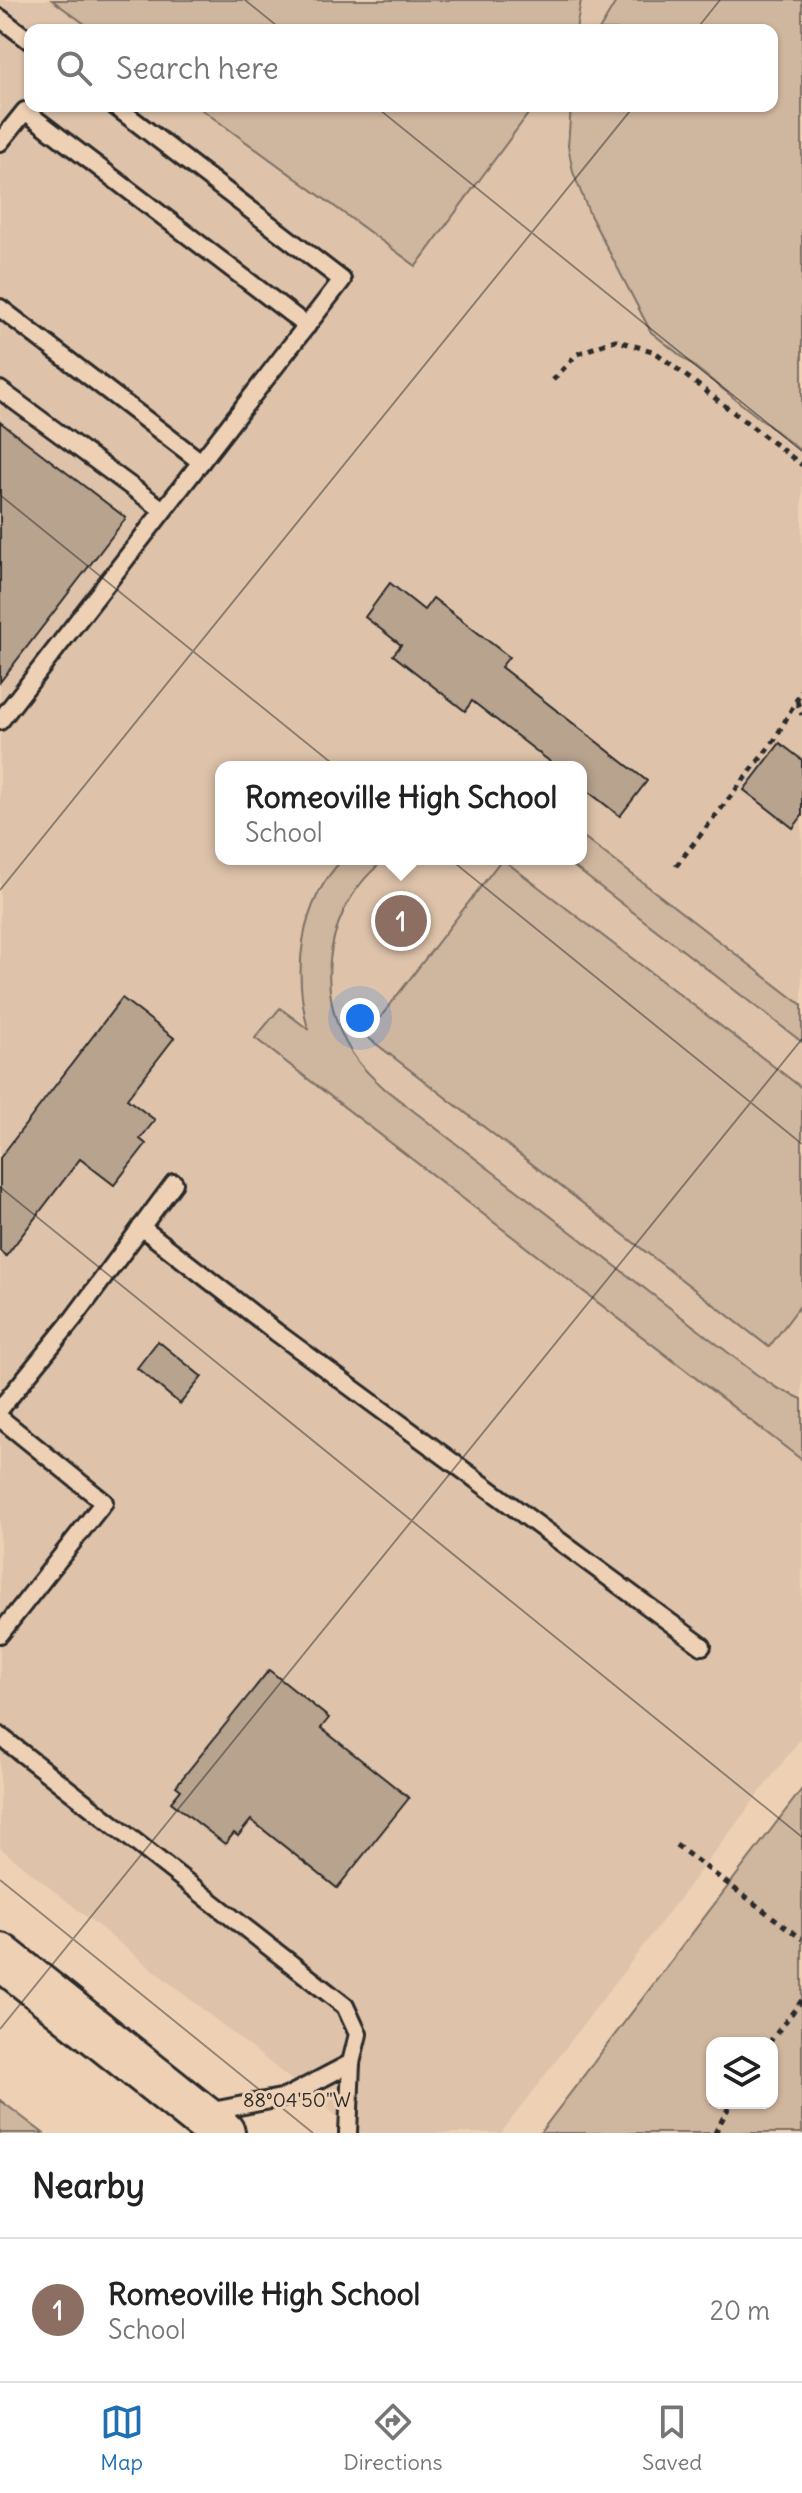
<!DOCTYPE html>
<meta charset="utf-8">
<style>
:root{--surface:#fff;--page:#f6f6f6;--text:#222;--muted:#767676;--line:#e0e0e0;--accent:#1f6fb2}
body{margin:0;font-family:Delius,sans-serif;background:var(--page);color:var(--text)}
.controls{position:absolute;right:24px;bottom:24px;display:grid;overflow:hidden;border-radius:16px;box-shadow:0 2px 6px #0004}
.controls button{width:72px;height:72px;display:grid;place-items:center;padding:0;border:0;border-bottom:2px solid var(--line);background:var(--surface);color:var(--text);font:40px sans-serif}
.you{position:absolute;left:360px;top:1018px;width:28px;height:28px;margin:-20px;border:6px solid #fff;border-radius:50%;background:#1a73e8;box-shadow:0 0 0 12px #1a73e833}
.badge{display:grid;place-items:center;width:52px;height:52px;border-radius:50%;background:var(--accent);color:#fff;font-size:26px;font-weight:700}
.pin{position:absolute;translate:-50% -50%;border:4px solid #fff;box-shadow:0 2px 8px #0006}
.popup{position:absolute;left:215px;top:761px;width:372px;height:104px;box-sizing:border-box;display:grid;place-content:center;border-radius:16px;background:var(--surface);filter:drop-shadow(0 2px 6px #0005);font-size:26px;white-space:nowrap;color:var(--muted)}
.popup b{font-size:30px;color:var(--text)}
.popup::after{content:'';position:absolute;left:50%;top:100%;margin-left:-16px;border:16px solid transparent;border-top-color:var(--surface)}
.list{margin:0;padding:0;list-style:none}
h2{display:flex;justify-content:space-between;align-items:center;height:104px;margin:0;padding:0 32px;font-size:34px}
h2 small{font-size:26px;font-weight:400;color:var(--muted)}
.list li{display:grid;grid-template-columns:52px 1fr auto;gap:24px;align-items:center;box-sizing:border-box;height:144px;padding:0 32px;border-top:2px solid var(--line)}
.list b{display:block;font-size:30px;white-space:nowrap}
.list p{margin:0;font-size:26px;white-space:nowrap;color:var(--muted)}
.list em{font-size:26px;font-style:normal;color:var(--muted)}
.icon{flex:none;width:44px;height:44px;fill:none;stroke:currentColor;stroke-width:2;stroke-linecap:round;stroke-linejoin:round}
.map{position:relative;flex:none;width:802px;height:2133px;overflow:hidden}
.search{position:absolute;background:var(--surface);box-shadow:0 2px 6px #0004;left:24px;right:24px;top:24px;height:88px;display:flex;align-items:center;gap:20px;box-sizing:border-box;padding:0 28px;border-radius:16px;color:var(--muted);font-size:30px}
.sheet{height:248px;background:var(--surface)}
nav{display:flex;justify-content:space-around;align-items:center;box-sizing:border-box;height:112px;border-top:2px solid var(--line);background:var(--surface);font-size:22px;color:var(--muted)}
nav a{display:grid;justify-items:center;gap:4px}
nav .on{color:var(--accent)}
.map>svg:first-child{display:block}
.built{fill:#dec3aa;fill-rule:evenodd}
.green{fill:#cfb69f;stroke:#7d7065;stroke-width:2;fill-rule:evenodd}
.building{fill:#b8a38f;stroke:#2b2b2b;stroke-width:2}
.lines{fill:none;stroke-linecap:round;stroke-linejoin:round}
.lane-casing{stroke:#2b2b2b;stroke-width:22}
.primary-casing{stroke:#2b2b2b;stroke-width:50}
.path{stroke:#2b2b2b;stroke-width:5;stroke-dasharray:6 6;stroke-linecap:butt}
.lane{stroke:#eed1b5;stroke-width:16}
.primary{stroke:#eed1b5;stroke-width:44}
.ticks{fill:none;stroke:#2b2b2b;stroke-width:2;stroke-opacity:0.45}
.ticks-label{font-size:20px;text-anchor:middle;fill:#2b2b2b;stroke:#eed1b5;stroke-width:6;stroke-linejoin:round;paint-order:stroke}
</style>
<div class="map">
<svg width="802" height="2133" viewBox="0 0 802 2133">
<rect width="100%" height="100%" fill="#eed1b5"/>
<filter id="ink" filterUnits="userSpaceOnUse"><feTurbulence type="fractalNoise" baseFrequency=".0125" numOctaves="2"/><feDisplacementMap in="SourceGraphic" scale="16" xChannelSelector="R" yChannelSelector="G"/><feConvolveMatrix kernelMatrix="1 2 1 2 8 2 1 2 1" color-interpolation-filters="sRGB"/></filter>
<g filter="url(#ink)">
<!-- built -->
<path class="built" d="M0,0H802V1737L501,2133H358L0,1848ZM30,30H772V106H30ZM221,767H581V859H221Z"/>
<!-- green -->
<g class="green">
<path d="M52,0H581L576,30H93Z"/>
<path d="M617,0H802V452L651,332L590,215L573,172L568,146L571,106H772V30H599Z"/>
<path d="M197,106H534L416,266Z"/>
<path d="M581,835L802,1005V1042L564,859H581Z"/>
<path d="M343,859H386C327,903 311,991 352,1053C361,1067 373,1078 385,1089L756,1374L777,1388L802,1399V1460L255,1038L280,1008L308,1029C293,971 299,904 343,859Z"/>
<path d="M502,859L802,1088V1303L769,1347L366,1036Z"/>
<path d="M802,1789V2133H540ZM712,2043H772V2103H712Z"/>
<path d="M0,2100L43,2133H0Z"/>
</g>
<!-- building -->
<g class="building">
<path d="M0,422L126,518L0,682Z"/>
<path d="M390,583L424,610L433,598L509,657L501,667L647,781L620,816L581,786V767H557L472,701L465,711L393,655L401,645L365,617Z"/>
<path d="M780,743L802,760V816L793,828L744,790Z"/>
<path d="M122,998L174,1038L127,1099L155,1120L140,1139L146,1144L114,1185L80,1159L6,1256L0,1251V1158Z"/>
<path d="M158,1341L202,1377L180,1404L137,1368Z"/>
<path d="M269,1670L329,1718L321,1728L409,1798L337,1888L251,1820L238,1836L234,1833L225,1844L171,1802L181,1790L176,1786Z"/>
</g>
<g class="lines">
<defs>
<g id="lane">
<path d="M0,18L30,41"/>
<path d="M0,142L25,111L307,326"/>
<path d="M0,308L201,462"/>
<path d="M0,390L163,510"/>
<path d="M0,721L342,280L115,106"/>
<path d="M141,1227L276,1332L702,1646"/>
<path d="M0,1409L73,1319L174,1183"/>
<path d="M0,1418L104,1502L0,1634"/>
<path d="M0,1736L345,2006L358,2034L351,2063L348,2133"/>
<path d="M207,2112L286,2097L351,2063"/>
</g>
<path id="primary" d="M0,1956L222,2133"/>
</defs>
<!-- lane casing -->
<use href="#lane" class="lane-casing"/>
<!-- primary casing -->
<use href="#primary" class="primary-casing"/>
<!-- path -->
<g class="path">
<path d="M553,380L577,354L615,340L655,352L802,465"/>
<path d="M797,701L802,715"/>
<path d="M676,866L774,741L802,690"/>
<path d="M676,1845L802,1939"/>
<path d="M769,2043L802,2000"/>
<path d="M715,2133L731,2103"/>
</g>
<!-- lane -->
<use href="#lane" class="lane"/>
<!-- primary -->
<use href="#primary" class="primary"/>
</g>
</g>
<!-- ticks -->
<path class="ticks" d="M245,0L282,30M696,30L720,0M375,106L802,451M0,495L802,1144M0,890L634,106M0,1187L802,1837M0,1880L313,2133M0,2029L802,1039"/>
<g class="ticks-label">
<text x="297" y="2107">88°04'50"W</text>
</g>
</svg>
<div class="controls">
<button><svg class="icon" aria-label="layers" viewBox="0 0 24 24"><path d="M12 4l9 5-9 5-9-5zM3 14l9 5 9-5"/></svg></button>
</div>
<div class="you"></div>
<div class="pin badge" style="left:401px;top:921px;background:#8d6e63">1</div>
<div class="popup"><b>Romeoville High School</b>School</div>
<div class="search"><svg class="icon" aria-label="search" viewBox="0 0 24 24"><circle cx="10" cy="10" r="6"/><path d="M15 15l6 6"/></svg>Search here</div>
</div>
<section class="sheet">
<h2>Nearby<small></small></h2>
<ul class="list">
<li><span class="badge" style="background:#8d6e63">1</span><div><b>Romeoville High School</b><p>School</p></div><em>20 m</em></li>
</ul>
</section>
<nav>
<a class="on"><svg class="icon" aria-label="map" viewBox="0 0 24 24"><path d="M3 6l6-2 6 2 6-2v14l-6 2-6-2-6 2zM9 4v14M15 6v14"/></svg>Map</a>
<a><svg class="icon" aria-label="directions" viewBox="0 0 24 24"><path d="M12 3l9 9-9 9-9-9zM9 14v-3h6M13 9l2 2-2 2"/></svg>Directions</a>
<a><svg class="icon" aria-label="saved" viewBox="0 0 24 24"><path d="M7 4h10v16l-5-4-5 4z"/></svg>Saved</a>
</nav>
